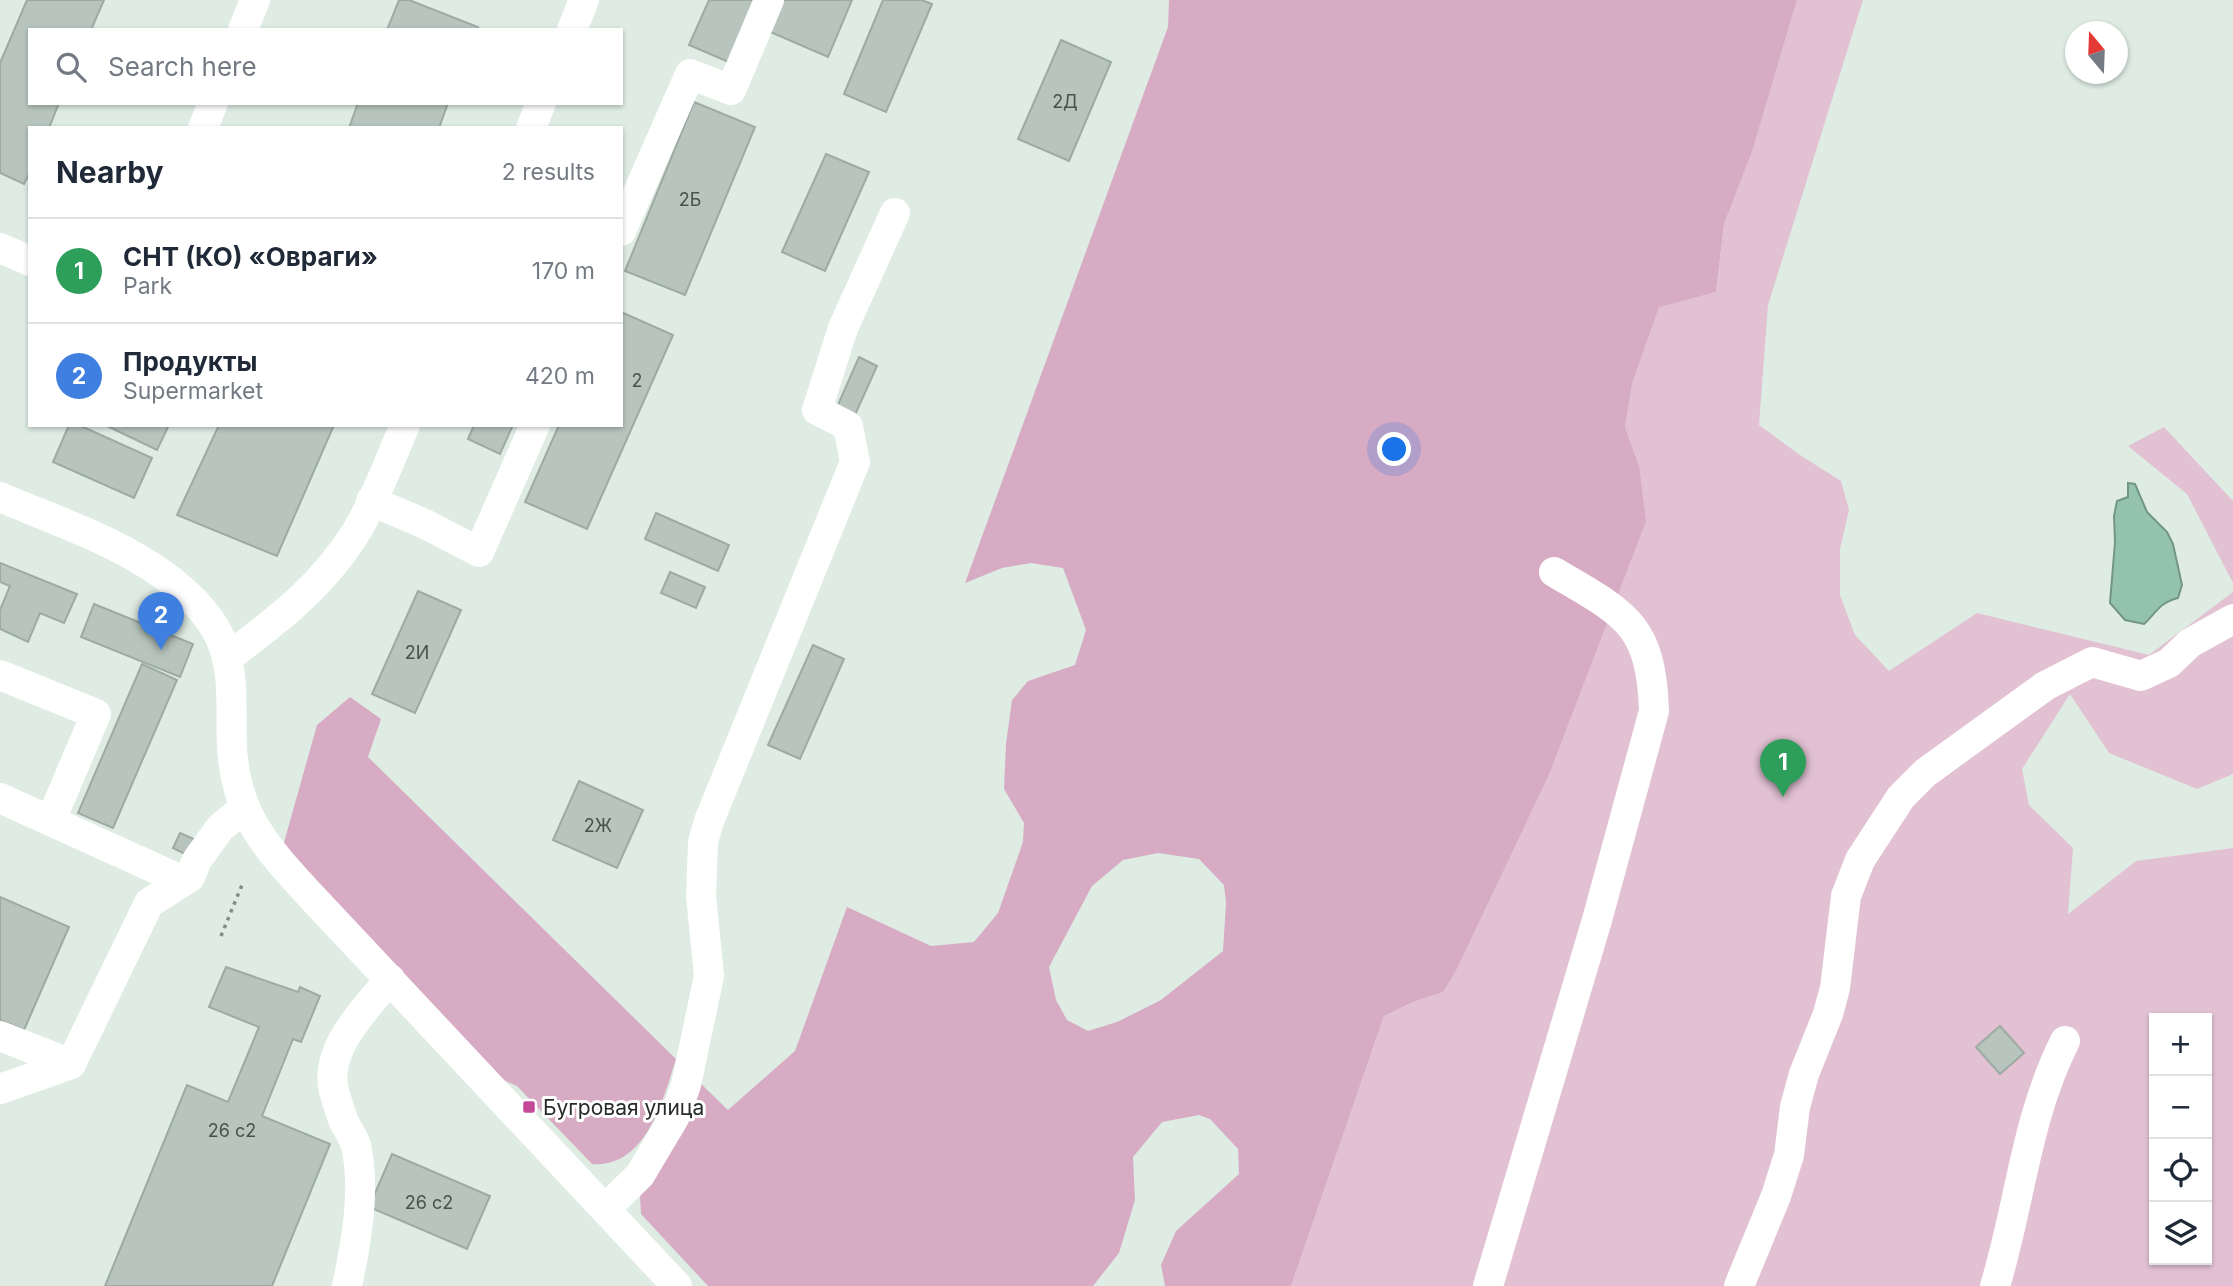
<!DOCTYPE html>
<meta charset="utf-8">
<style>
:root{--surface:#fff;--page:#f2f2f3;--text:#1f2937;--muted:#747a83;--line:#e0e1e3;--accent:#0f766e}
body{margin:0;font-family:Inter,sans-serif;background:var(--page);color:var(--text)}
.controls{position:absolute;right:21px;bottom:21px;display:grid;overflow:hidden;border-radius:0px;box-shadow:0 2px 5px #0004}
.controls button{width:63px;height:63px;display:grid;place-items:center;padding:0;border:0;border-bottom:2px solid var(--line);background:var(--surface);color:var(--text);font:35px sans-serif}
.compass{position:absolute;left:2065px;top:21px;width:63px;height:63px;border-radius:50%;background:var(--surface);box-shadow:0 2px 5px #0004;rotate:341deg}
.you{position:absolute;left:1395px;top:450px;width:24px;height:24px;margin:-18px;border:5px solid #fff;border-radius:50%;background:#1a73e8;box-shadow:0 0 0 10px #1a73e833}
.badge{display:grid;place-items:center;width:46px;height:46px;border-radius:50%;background:var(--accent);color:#fff;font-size:23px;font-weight:700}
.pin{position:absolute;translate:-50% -58px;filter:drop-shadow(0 2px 4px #0008)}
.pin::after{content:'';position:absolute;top:37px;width:24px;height:21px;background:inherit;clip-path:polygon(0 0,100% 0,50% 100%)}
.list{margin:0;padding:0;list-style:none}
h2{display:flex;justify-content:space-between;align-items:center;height:91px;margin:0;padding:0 28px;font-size:30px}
h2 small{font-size:23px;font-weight:400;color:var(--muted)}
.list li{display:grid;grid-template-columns:46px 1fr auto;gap:21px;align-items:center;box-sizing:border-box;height:105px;padding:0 28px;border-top:2px solid var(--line)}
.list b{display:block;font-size:26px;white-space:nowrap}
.list p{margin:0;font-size:23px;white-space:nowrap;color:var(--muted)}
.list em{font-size:23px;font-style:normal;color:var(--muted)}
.icon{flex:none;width:38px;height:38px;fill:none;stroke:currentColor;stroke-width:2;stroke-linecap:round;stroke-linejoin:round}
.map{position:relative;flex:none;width:2233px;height:1286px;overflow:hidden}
.search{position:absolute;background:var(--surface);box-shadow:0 2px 5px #0004;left:28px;top:28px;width:595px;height:77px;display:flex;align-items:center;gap:18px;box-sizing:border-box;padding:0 24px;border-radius:0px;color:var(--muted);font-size:26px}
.panel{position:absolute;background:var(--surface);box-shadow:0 2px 5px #0004;left:28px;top:126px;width:595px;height:301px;border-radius:0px}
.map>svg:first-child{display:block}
.green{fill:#e2c1d3;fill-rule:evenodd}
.forest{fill:#d7abc3;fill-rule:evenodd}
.water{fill:#94c3ab;stroke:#739684;stroke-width:2}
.building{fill:#b7c5be;stroke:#9daba3;stroke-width:2}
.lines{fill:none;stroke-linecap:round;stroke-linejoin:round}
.path{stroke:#838c87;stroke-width:3.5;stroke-dasharray:3.5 5;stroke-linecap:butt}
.minor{stroke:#fff;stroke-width:30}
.poi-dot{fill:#c44898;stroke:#fff;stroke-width:2.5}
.labels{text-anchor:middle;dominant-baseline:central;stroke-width:6;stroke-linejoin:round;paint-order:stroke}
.number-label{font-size:18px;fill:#4b524e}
.poi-label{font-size:21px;fill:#272c29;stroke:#fff;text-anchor:start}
</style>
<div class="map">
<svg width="2233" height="1286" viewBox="0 0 2233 1286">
<rect width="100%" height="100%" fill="#deece4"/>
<!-- green -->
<g class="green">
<path d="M1797,0H1863L1768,305L1759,425L1800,455L1841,481L1849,510L1840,549V595L1855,635L1889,671L1977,613L2149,655L2233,592V774L2197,789L2109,753L2070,694L2022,769L2029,805L2073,848L2068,914L2136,861L2233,848V1286H1291L1384,1016L1413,1002L1443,992L1456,971L1548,777L1639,466L1625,427L1632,384L1659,306L1716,292L1724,224L1752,152ZM2154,1018H2207V1260H2154Z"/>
<path d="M2164,427L2233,501V583L2187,494L2128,446Z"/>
</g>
<!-- forest -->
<g class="forest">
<path d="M1169,0H1797L1752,152L1724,224L1716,292L1659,307L1632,384L1625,427L1639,466L1646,521L1548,777L1456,971L1443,992L1413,1002L1384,1016L1291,1286H1165L1161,1265L1176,1231L1239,1174L1238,1149L1210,1119L1199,1115L1162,1122L1133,1157L1135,1200L1119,1253L1093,1286H708L641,1214L640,1196L684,1131L699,1082L728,1110L795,1051L847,907L931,946L974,942L998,913L1023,842L1024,823L1004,789L1006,744L1012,700L1028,681L1075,665L1086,630L1063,568L1031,563L1002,568L965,583L1168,27ZM1158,853L1199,859L1224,885L1226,903L1223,951L1161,1000L1117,1022L1088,1031L1067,1020L1056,1000L1049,967L1092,886L1123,860Z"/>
<path d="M350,697L381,719L368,757L676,1059C663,1100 646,1168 592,1164L517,1086L499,1078L283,846L317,725Z"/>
</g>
<!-- water -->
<path class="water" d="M2128,483L2135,484L2147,512L2167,532L2173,544L2182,585L2178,598C2159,603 2157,612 2144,624L2125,620L2110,603L2115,542L2114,516L2117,501L2128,497Z"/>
<!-- building -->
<g class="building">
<path d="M27,0H104L91,30H30V103H59L49,128H30V172L24,184L0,173V63Z"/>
<path d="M399,0H409L478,27L477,30H387Z"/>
<path d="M709,0H760L733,64L689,45Z"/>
<path d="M781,0H852L828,57L768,31Z"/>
<path d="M883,0H922L932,4L886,112L844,94Z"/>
<path d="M1061,40L1111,62L1069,161L1018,139Z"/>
<path d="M694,102L755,127L685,295L625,271Z"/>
<path d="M358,103H448L439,128H349Z"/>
<path d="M826,154L869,172L825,271L782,252Z"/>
<path d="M621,312L673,335L587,529L525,502L559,425H621Z"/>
<path d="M859,357L877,366L855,415L837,407Z"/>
<path d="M69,425H79L152,458L134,498L53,462Z"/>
<path d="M105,425H169L157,450Z"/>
<path d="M219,425H334L277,556L177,515Z"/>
<path d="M474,425H513L500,454L468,439Z"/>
<path d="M656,513L729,545L718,571L645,539Z"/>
<path d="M0,563L77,594L64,623L40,613L28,642L0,629V610L10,586L0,582Z"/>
<path d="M670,572L705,587L696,608L661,593Z"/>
<path d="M418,591L461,610L415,713L372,694Z"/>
<path d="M94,604L193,644L180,677L81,637Z"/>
<path d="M813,645L844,659L800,759L768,745Z"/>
<path d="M142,664L177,680L113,828L78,813Z"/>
<path d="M579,781L643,810L617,868L553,840Z"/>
<path d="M180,833L196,840L189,856L173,848Z"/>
<path d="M0,897L69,927L24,1030L0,1020Z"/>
<path d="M226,967L298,992L300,987L320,996L301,1042L293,1039L262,1116L330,1144L272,1286H105L187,1085L228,1102L259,1027L209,1007Z"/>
<path d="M2000,1026L2024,1053L2000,1074L1976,1047Z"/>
<path d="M392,1154L490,1196L467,1249L369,1207Z"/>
</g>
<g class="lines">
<!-- path -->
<path class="path" d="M221,936L242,885"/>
<!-- minor -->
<g class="minor">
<path d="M243,30L255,0"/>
<path d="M572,30L584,0"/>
<path d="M203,128L213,103"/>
<path d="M531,128L541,103"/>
<path d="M621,231L690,74L731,90L769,0"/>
<path d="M0,248L30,261"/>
<path d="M0,497C72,528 172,558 215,628C237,665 230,708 232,748C236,816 267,848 310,895L677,1286"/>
<path d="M371,501L425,524L479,552L535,425"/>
<path d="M227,658C278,620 324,585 358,529C376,498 390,459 405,425"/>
<path d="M0,675L96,714L51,820"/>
<path d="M0,798L183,881"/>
<path d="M0,1036L71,1064"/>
<path d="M0,1089L71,1064L149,903L190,877L197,860L220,828L244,808"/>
<path d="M605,1209L640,1175L675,1116L686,1085L709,976L701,896L703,842L709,821L855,462L848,426L817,410L843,328L895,213"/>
<path d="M347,1286C356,1244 366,1189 356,1146C354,1138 348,1130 344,1122C340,1112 337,1101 334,1091C323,1050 366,1008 390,979"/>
<path d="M1488,1286L1597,920L1654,711C1651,623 1625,614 1554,572"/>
<path d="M1739,1286L1776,1196L1789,1155L1795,1107L1804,1074L1828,1014L1835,988L1846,896L1860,860L1901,797L1925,773L2045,686L2092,662L2141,676L2169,663L2190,643L2233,619"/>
<path d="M1995,1286C2020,1204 2026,1118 2065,1041"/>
</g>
</g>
<!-- markers -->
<rect class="poi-dot" x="522" y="1100" width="14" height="14" rx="3.5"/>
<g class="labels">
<!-- number labels -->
<g class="number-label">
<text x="1065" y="101">2Д</text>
<text x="690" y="199">2Б</text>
<text x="637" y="380">2</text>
<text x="417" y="652">2И</text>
<text x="598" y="825">2Ж</text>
<text x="232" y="1130">26 с2</text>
<text x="429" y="1202">26 с2</text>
</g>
<!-- poi labels -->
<g class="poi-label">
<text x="543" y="1107">Бугровая улица</text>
</g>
</g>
</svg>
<div class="controls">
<button>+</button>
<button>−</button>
<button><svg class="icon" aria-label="locate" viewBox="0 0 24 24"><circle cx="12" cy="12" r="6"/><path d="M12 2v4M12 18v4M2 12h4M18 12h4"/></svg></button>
<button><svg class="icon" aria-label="layers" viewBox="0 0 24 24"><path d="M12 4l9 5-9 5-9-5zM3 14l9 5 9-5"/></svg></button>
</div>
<svg class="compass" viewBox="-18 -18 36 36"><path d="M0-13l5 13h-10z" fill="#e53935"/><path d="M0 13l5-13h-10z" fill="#747a83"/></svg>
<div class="you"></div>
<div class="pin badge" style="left:1783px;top:797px;background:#2e9e5b">1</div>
<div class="pin badge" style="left:161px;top:650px;background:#3f7fe0">2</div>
<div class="search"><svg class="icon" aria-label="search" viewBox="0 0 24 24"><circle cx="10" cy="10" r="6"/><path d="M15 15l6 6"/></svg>Search here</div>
<section class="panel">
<h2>Nearby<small>2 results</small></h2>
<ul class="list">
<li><span class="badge" style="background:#2e9e5b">1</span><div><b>СНТ (КО) «Овраги»</b><p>Park</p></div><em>170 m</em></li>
<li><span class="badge" style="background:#3f7fe0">2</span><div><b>Продукты</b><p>Supermarket</p></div><em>420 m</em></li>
</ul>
</section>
</div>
